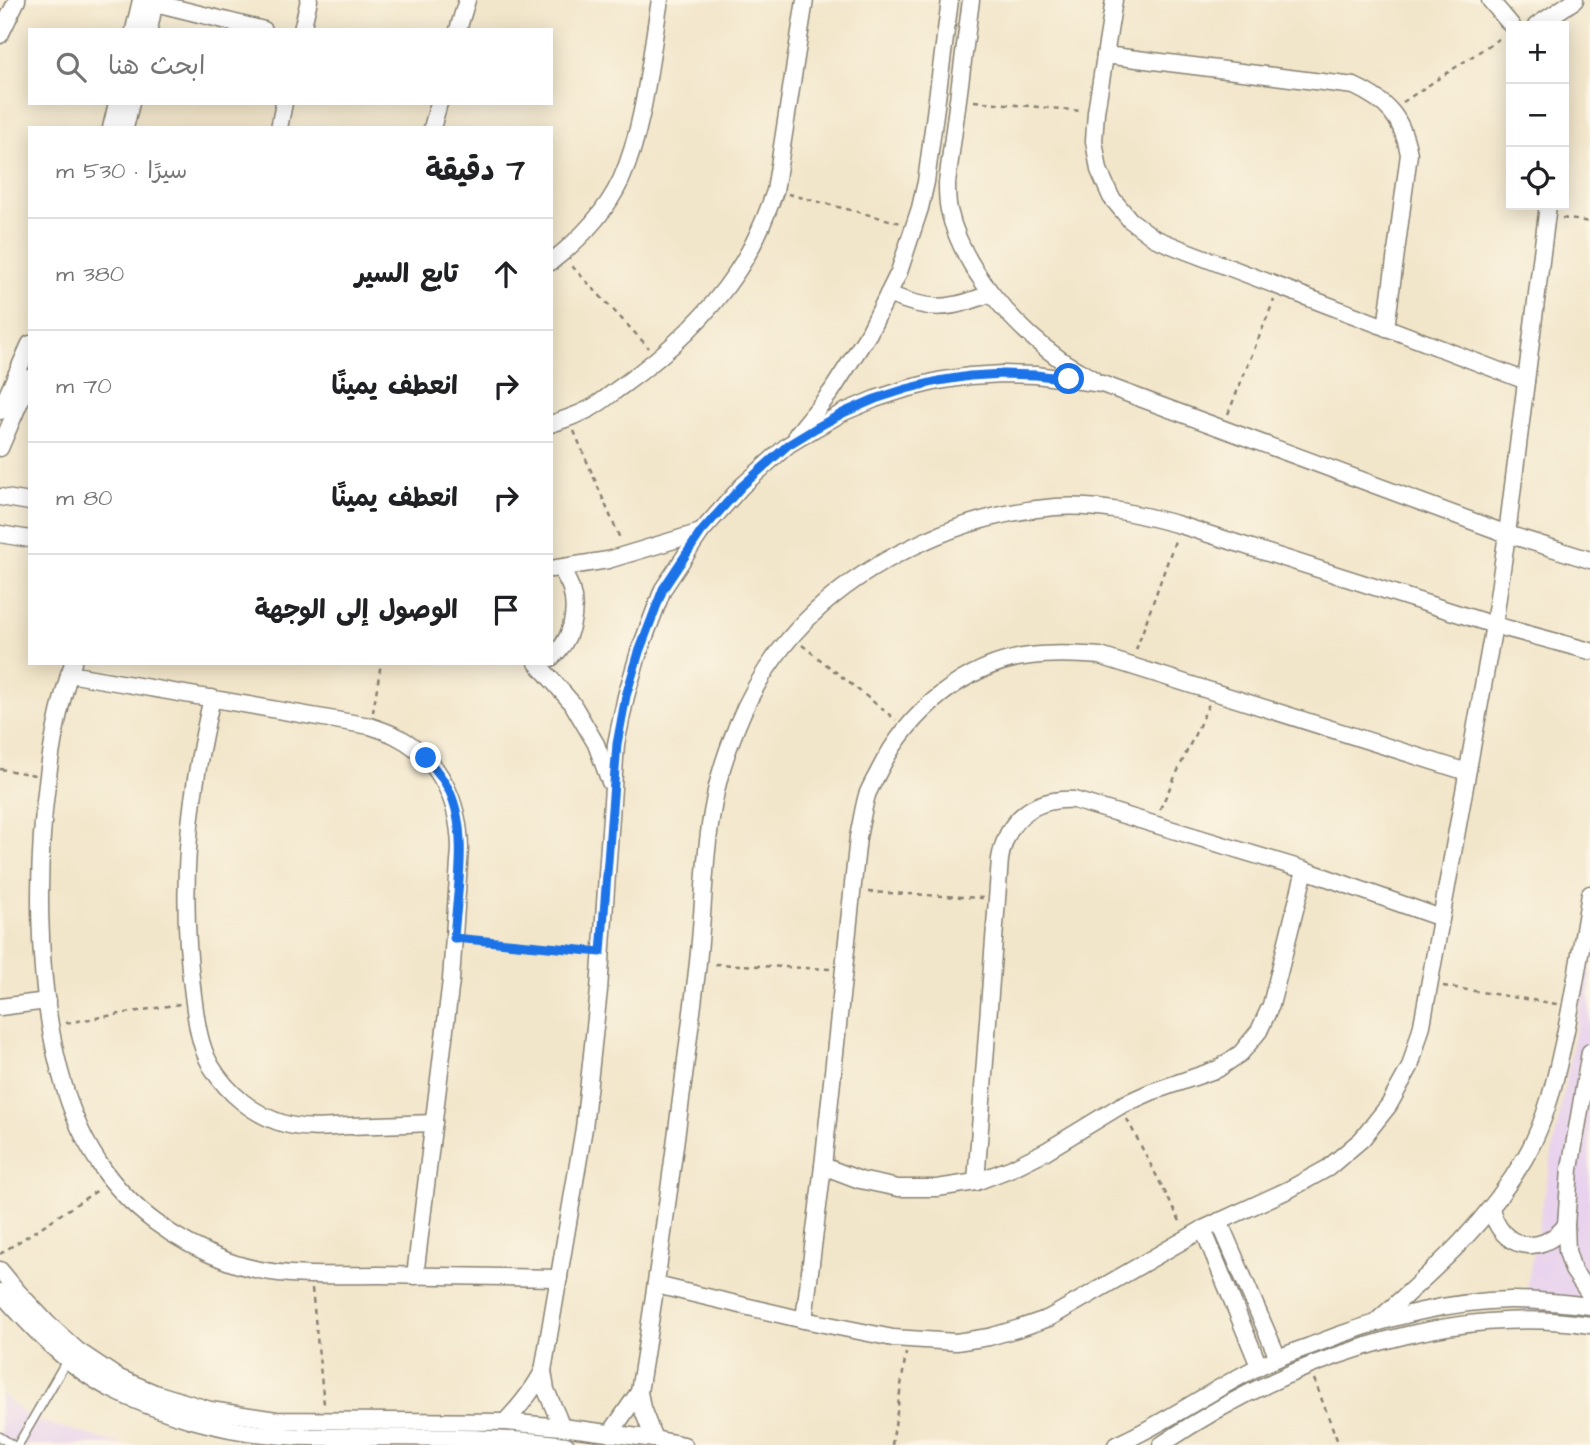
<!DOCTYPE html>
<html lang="ar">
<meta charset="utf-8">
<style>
:root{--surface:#fff;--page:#f2f2f2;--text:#202124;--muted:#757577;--line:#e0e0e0}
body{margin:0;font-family:"Architects Daughter","Playpen Sans Arabic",sans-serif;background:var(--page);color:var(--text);direction:rtl}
.controls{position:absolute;right:21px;top:21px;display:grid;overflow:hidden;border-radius:0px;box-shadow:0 4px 18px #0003}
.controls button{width:63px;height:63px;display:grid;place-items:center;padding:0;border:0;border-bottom:2px solid var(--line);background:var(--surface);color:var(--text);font:35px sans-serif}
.stop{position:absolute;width:21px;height:21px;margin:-16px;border:5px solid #1a73e8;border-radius:50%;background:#fff}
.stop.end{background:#1a73e8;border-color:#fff;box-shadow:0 2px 7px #0008}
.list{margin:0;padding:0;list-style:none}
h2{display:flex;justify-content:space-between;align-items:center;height:91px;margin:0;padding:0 28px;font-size:30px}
h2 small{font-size:23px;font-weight:400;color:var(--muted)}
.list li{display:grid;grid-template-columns:46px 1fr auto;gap:21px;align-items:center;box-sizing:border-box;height:112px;padding:0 28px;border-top:2px solid var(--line)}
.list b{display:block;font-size:26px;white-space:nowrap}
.list em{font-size:23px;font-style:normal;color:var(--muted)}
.icon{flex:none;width:38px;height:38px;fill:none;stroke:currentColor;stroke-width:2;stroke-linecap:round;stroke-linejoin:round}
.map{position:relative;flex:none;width:1590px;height:1445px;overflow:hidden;direction:ltr}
.search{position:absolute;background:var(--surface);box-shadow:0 4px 18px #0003;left:28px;top:28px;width:525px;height:77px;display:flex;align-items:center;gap:18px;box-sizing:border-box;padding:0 24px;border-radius:0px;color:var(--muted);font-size:26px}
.panel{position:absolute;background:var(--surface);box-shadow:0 4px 18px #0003;left:28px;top:126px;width:525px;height:539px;border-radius:0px;direction:rtl}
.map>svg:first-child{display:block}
.built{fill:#e8d2ee}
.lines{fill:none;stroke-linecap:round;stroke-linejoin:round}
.service-casing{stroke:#878173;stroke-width:11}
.minor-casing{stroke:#878173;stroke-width:19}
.path{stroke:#878173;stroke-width:2.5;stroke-dasharray:5 5;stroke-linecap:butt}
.service{stroke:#fff;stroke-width:8}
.minor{stroke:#fff;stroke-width:16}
.route{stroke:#1a73e8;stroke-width:9}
</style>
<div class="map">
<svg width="1590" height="1445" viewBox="0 0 1590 1445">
<rect width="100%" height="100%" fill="#fcf5e5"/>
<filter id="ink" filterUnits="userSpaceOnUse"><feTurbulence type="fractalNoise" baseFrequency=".0143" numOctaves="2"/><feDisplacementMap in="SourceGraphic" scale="14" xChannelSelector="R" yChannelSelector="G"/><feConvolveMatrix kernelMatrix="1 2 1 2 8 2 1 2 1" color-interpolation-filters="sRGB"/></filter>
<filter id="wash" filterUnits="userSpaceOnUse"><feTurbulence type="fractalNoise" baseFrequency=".00686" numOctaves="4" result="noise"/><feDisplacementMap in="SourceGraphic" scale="28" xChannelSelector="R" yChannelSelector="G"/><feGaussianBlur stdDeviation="1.57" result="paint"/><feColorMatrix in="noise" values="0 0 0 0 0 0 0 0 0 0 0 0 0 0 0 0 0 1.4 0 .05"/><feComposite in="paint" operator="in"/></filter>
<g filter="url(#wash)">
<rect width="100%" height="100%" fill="#f2e6ca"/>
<!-- built -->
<g class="built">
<path d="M1590,954V1319L1522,1312Z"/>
<path d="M0,1393L31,1419L126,1445H0Z"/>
</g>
</g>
<g filter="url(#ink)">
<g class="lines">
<defs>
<g id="service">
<path d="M0,1437L12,1445"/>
<path d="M18,1445L67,1360"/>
</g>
<g id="minor">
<path d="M971,0L947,183C947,192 947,201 949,210C962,268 1013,326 1061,360C1071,367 1083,373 1093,379"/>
<path d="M1114,0L1096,112L1094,141L1099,170L1111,197L1130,220L1154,238L1181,249L1526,381"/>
<path d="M1490,0L1512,26"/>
<path d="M155,3L264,30"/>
<path d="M1536,26L1575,0"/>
<path d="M134,30L141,0"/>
<path d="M149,30L155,0"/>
<path d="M302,30L309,0"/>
<path d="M458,30L467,0"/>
<path d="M0,35L17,0"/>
<path d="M1105,55L1354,86C1388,102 1402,117 1409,154L1386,328"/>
<path d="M111,128L117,103"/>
<path d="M125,128L131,103"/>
<path d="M279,128L284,103"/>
<path d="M432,128L439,103"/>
<path d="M551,262C578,241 606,212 621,180C645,126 650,58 660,0"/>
<path d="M888,294C930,311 949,311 991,293"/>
<path d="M0,411L30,344"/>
<path d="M551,424C565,419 579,415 591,408C602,402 612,393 622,386C665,355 706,318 736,273C753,248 765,220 775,191L805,0"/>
<path d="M797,434L831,392L869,333L899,272L920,208L926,182L950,0"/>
<path d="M0,448L30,378"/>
<path d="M0,497L30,502"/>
<path d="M0,534L30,539"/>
<path d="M551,569L608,560L701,532"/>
<path d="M551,658C571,642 578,613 571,589C569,582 564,575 561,568"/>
<path d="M73,663C29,791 21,1049 99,1163C129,1209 176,1242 227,1261C275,1279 329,1275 379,1275C439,1276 499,1277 559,1278"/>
<path d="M537,663L572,703L596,744L610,782"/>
<path d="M69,674L370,726C379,729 388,732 396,736C440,758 459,801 460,848L451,980L415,1276"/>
<path d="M212,698C188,800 179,890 193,995C196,1019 199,1045 211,1066C228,1094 254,1115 285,1124C306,1130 328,1127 349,1126C377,1125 406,1124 434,1123"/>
<path d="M0,1007L47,1001"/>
<path d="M1590,1052L1570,1169L1566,1225L1567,1251L1573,1270L1590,1295"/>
<path d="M823,1166L860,1180L898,1188H937L976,1182L1012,1168L1046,1151L1120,1106L1151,1092L1218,1069L1241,1053L1259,1031L1271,1005L1305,870"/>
<path d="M976,1182L1000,859C1007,819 1033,798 1074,800L1305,870L1441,918"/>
<path d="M1491,1208C1500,1249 1540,1258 1566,1225"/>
<path d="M1219,1221L1278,1358"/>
<path d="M1203,1229L1259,1366"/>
<path d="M0,1270L18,1292L47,1323L78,1351L117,1377L155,1393L210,1410L276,1420L505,1422L562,1427L654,1439L684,1445"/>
<path d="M656,1285L804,1320L893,1338L956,1342L989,1337L1020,1328L1049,1318L1203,1229L1290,1189L1328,1168L1362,1139L1389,1105L1410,1067L1422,1025L1494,625L1507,534L1548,205"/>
<path d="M0,1292C31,1327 69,1368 111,1389C158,1413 222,1431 274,1435C300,1438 327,1437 354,1437C424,1438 496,1436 566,1445"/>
<path d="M804,1320L823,1166L858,837C861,824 863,809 867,795C870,787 875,779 879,771C908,713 964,664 1030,656C1054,653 1076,654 1100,656L1467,772"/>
<path d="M1377,1321C1434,1270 1487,1224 1526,1156C1547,1119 1556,1077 1565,1035C1575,988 1582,941 1590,894"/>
<path d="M505,1422C520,1406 533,1391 543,1371"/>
<path d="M562,1427L546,1390L543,1371L584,1128L599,990L616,744L626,696L639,652L663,589L701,532L742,486L788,445L816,428L844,412L875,399L906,389L938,381L970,376L1003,374L1036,375L1102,384L1507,534L1590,560"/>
<path d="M610,1434L639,1392"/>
<path d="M654,1439L642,1408L639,1392C662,1252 680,1112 697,971C704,915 703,857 714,802C718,776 727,751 737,726C770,644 831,586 910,548C956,525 1003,511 1055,507C1098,504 1139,514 1180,525L1494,625L1590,651"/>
<path d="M1116,1445C1166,1423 1211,1390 1260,1366C1276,1358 1293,1352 1310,1346C1373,1321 1442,1301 1511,1300C1537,1300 1564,1303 1590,1306"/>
<path d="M1161,1445C1279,1364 1445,1303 1590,1325"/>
</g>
</defs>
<!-- service casing -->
<use href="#service" class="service-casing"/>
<!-- minor casing -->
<use href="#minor" class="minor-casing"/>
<!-- path -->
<g class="path">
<path d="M974,101L1082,111"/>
<path d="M1403,102L1503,36"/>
<path d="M788,194L901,223"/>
<path d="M1562,218L1590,222"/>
<path d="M572,266L649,348"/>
<path d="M1228,414L1274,300"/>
<path d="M574,431L621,541"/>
<path d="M802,645L896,720"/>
<path d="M1136,650L1176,538"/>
<path d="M373,712L381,663"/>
<path d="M0,769L35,775"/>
<path d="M1160,809L1209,704"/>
<path d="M868,892L983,898"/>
<path d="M469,939L588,951"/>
<path d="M715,964L830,969"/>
<path d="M1443,986L1557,1004"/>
<path d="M66,1023L180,1004"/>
<path d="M1127,1119L1182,1225"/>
<path d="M0,1254L98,1190"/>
<path d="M312,1289L324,1404"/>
<path d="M1314,1379L1339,1445"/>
<path d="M892,1445L906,1353"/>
</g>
<!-- service -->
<use href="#service" class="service"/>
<!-- minor -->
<use href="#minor" class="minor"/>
</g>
</g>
<g class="lines" filter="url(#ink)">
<!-- route -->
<path class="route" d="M426,758C435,768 443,778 449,790C469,832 457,892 454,938L601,952L617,744L626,696L639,652L663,589L701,532L742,486L788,445L816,428L845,412L875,399L906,389L938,381L970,376L1003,374L1036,375L1069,379"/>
</g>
</svg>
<div class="controls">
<button>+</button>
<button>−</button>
<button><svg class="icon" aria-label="locate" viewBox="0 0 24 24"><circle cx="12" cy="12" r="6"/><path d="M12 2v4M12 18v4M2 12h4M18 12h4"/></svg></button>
</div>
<div class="stop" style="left:1069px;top:379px"></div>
<div class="stop end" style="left:426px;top:758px"></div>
<div class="search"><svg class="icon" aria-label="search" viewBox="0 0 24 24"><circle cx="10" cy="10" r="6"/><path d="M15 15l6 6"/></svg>ابحث هنا</div>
<section class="panel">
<h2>7 دقيقة<small>سيرًا · 530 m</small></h2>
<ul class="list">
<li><svg class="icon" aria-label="ahead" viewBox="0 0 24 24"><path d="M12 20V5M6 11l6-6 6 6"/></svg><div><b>تابع السير</b></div><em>380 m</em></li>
<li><svg class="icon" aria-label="right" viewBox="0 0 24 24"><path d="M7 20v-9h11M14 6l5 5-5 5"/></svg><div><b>انعطف يمينًا</b></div><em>70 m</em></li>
<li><svg class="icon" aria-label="right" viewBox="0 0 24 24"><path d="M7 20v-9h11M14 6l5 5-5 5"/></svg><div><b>انعطف يمينًا</b></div><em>80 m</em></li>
<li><svg class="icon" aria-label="arrive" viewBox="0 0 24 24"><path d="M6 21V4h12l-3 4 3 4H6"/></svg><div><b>الوصول إلى الوجهة</b></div></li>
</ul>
</section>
</div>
